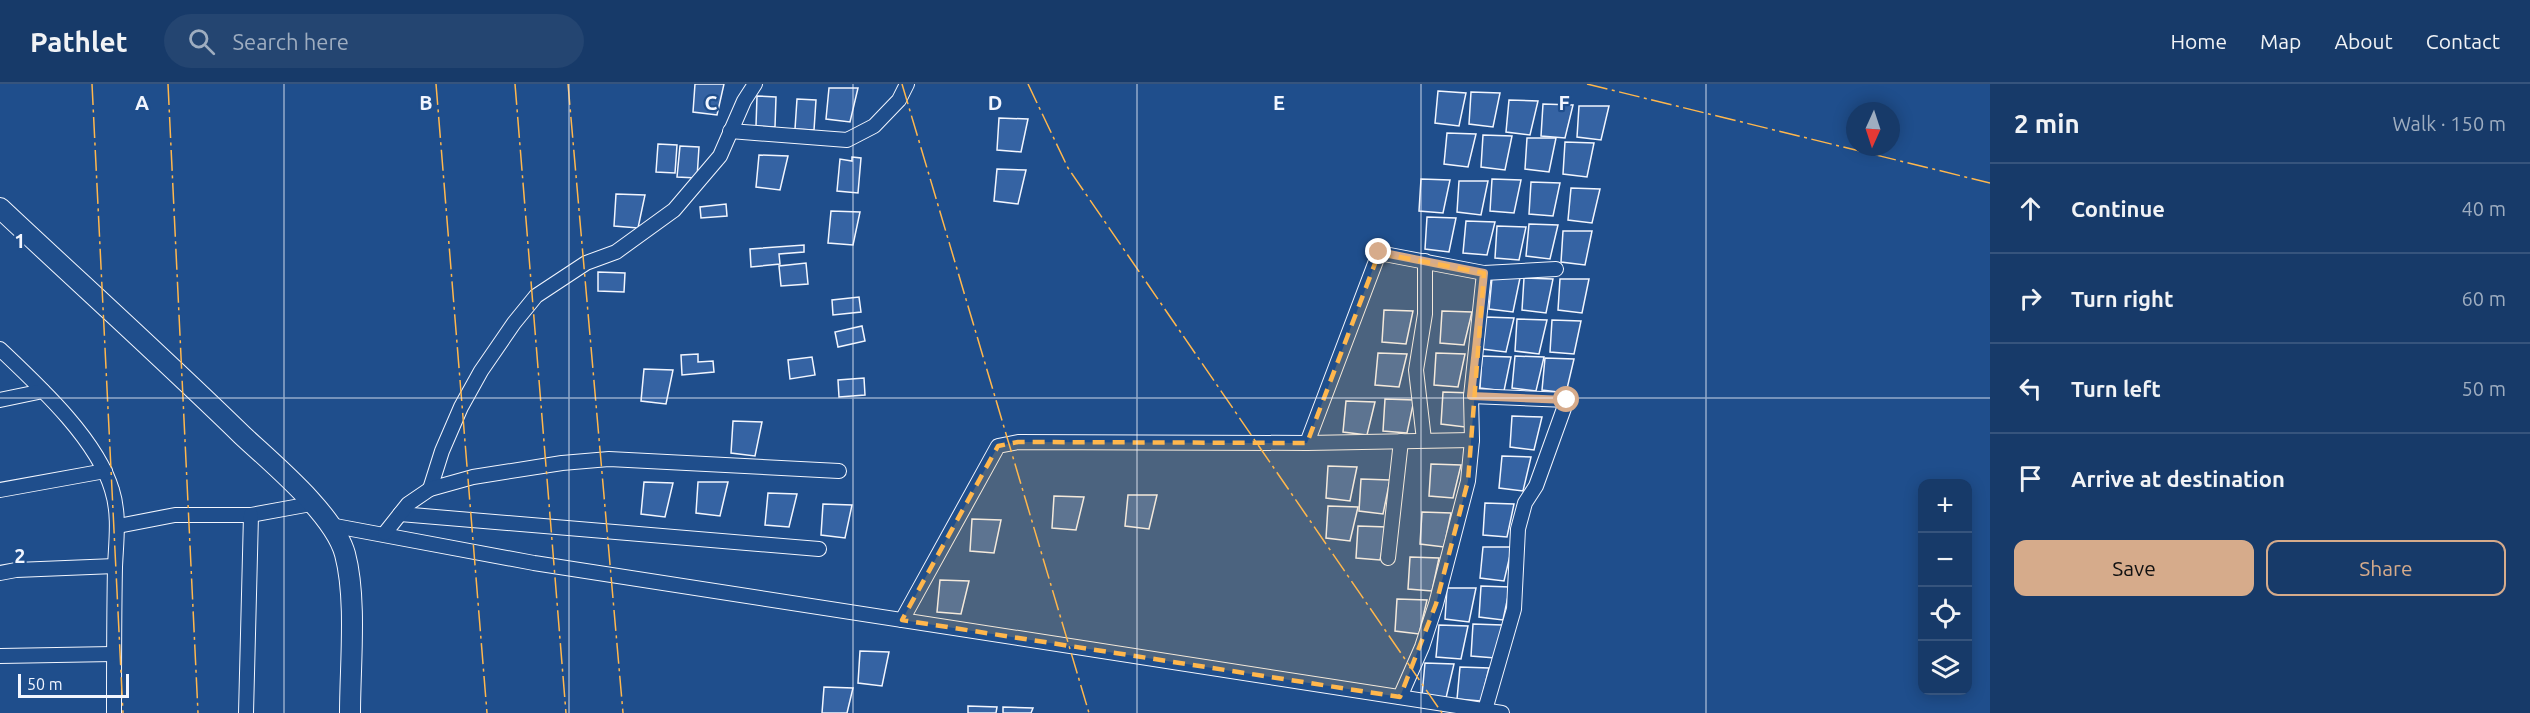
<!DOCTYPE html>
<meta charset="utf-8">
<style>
:root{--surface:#173a69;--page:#244571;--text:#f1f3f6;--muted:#9eadc0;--line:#36547d;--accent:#d6ab8b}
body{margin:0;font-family:Ubuntu,sans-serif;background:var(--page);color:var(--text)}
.controls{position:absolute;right:18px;bottom:18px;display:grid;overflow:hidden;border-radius:12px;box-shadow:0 3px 15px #0003}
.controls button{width:54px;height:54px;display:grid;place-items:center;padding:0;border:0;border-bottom:2px solid var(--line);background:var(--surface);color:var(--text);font:30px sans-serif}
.compass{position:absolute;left:1846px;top:18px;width:54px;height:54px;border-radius:50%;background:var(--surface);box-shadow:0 3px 15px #0003;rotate:183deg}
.scale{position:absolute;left:18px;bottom:15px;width:111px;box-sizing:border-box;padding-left:6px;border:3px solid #f2f6ff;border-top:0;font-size:16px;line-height:21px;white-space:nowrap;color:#f2f6ff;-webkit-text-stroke:4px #1f4e8c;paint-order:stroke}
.stop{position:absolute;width:18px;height:18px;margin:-14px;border:4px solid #d6ab8b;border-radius:50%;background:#fff}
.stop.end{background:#d6ab8b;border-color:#fff;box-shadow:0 2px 6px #0008}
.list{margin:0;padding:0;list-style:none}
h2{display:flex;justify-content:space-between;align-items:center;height:78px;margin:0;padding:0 24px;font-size:26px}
h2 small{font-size:20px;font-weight:400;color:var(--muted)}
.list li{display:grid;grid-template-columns:39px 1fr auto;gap:18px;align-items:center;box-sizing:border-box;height:90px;padding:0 24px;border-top:2px solid var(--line)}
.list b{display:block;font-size:22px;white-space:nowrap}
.list em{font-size:20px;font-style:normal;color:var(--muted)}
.actions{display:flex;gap:12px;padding:18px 24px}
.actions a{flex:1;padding:14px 0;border:2px solid var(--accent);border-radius:12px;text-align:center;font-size:21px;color:var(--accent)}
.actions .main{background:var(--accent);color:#111}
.icon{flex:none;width:33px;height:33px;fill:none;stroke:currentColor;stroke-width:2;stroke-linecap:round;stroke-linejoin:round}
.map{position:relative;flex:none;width:1990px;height:629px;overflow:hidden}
header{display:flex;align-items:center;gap:36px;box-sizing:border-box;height:84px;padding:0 30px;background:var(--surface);border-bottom:2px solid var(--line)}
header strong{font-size:28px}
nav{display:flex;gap:33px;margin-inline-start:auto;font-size:21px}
.search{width:420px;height:54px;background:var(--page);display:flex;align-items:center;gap:15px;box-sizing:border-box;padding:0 21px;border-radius:33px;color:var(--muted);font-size:22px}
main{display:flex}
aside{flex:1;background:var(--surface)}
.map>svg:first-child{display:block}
.building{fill:#3563a3;stroke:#f2f6ff;stroke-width:1.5}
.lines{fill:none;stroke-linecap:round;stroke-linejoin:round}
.street-casing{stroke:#f2f6ff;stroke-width:16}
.secondary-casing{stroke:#f2f6ff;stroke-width:22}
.street{stroke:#1f4e8c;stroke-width:14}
.secondary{stroke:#1f4e8c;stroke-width:20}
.power{stroke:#ffb74d;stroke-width:1.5;stroke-dasharray:21 4.5 3 4.5;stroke-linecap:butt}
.route{stroke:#d6ab8b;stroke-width:8}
.marked{fill:#ffb74d;fill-opacity:0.2;stroke:#ffb74d;stroke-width:4.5;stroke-dasharray:12 8;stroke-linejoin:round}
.grid{fill:none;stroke:#f2f6ff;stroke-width:1.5;stroke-opacity:0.55}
.grid-label{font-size:20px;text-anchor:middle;font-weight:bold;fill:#f2f6ff;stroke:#1f4e8c;stroke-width:4.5;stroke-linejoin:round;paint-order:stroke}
</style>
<header>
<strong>Pathlet</strong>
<div class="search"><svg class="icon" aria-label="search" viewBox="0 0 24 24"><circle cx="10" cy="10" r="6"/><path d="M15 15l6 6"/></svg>Search here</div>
<nav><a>Home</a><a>Map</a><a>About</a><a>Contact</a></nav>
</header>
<main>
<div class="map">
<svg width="1990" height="629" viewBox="0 0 1990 629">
<rect width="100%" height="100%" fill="#1f4e8c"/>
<!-- building -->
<g class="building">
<path d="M695,0H724L717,31L693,28Z"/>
<path d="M829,4H858L850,38L826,35Z"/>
<path d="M1438,7L1466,9L1459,42L1435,39Z"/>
<path d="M1471,8L1500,9L1493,43L1469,40Z"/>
<path d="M757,12L776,13L775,43L756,42Z"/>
<path d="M797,15L816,16L814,46L795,45Z"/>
<path d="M1509,16L1538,17L1530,51L1506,48Z"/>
<path d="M1543,20L1573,21L1565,54L1541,52Z"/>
<path d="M1579,22H1609L1601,56L1577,53Z"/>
<path d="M999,34L1028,35L1021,68L997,66Z"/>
<path d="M1447,49L1476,50L1468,83L1444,80Z"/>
<path d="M1483,51L1512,52L1505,86L1481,83Z"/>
<path d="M1527,54H1556L1549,88L1525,85Z"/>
<path d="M1565,58L1594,59L1587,93L1563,90Z"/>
<path d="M658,60L677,61L675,89L656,88Z"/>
<path d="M680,62L699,63L697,94L677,93Z"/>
<path d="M759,71L788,72L780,106L756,103Z"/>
<path d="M852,73L861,74L858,109L837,107L840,75L852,77Z"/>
<path d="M997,85L1026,86L1018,120L994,117Z"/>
<path d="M1421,95L1450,96L1443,129L1419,127Z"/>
<path d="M1492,95L1521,96L1514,129L1490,127Z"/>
<path d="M1459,97H1488L1481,131L1457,128Z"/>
<path d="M1531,98L1560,99L1553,132L1529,130Z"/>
<path d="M1571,104L1600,105L1592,139L1568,136Z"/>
<path d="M616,110L645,111L638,144L614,142Z"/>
<path d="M726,120L727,132L701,134L700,123Z"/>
<path d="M831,127L860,128L853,161L828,159Z"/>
<path d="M1427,133L1456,134L1449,168L1425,165Z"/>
<path d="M1466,137L1495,138L1487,171L1463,169Z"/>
<path d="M1529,140L1558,141L1550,175L1526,172Z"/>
<path d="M1497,142L1526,143L1519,176L1495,174Z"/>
<path d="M1563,147H1592L1585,181L1561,178Z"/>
<path d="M804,161V168L779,170L780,180L751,183L750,165Z"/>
<path d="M806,179L808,200L781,202L779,182Z"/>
<path d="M598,188L625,189L624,208L598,207Z"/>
<path d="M1492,194H1520L1513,228L1489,225Z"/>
<path d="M1524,194L1553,195L1546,229L1522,226Z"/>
<path d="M1560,195H1589L1582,229L1558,226Z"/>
<path d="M859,213L861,228L833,231L832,216Z"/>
<path d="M1384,226L1413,227L1406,260L1382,258Z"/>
<path d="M1442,227L1472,228L1464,261L1440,259Z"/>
<path d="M1485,233L1514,234L1506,268L1482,265Z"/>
<path d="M1517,235L1547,236L1539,270L1515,267Z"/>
<path d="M1552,236L1581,237L1574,270L1550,268Z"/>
<path d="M862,242L865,257L838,263L835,248Z"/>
<path d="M1378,269L1407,270L1399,303L1375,301Z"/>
<path d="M1436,269L1465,270L1458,303L1434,301Z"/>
<path d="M698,270V278L713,277L714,288L682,291L681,271Z"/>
<path d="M1482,272L1511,273L1504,307L1480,304Z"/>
<path d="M1515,272L1544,273L1536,307L1512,304Z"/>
<path d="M812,273L815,291L790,295L788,276Z"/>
<path d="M1545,274L1574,275L1566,309L1542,306Z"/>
<path d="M644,285L673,286L666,320L641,317Z"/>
<path d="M864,294L865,311L839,313L838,296Z"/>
<path d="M1443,308L1473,309L1465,343L1441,340Z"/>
<path d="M1385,315L1414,316L1407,349L1383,347Z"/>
<path d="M1346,317L1375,318L1367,351L1343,348Z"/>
<path d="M1512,332L1542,333L1534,366L1510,363Z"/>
<path d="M733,337L762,338L755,372L731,369Z"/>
<path d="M1502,372L1531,373L1523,407L1499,404Z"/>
<path d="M1431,380L1461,381L1453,414L1429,412Z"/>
<path d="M1328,382L1357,383L1350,417L1326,414Z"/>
<path d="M1361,395L1390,396L1383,430L1359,427Z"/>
<path d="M644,398L673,399L665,433L641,430Z"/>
<path d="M698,398H728L720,432L696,429Z"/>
<path d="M768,409L797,410L789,443L765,441Z"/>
<path d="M1128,411H1157L1149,445L1125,442Z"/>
<path d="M1054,412L1084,413L1076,446L1052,444Z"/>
<path d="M1485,419L1514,420L1507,453L1483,451Z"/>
<path d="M823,420L852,421L845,454L821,451Z"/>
<path d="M1328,422L1358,423L1350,457L1326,454Z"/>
<path d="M1422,428L1451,429L1444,463L1420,460Z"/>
<path d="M972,435L1001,436L994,469L970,467Z"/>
<path d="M1358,442L1387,443L1380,476L1356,474Z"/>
<path d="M1483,463H1512L1504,497L1480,494Z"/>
<path d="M1410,473L1439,474L1432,507L1408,505Z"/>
<path d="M940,496L969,497L961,530L937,528Z"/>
<path d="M1481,502L1510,503L1503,536L1479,533Z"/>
<path d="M1447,504H1476L1469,538L1445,535Z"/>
<path d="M1397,515L1427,516L1419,550L1395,547Z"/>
<path d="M1473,540L1502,541L1495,574L1471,572Z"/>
<path d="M1439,541L1468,542L1461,575L1436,573Z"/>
<path d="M860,567L889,568L882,602L858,599Z"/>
<path d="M1425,579L1454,580L1446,614L1422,611Z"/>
<path d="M1460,583L1489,584L1481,617L1457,615Z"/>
<path d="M824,603L853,604L847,629H822Z"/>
<path d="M968,622L997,623L996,629H968Z"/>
<path d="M1003,623L1033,624L1031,629H1003Z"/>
</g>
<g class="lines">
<defs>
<g id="street">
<path d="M730,47L847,56L874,42L899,16L907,0"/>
<path d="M0,265C38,301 97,355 112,406C120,431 116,458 115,483C114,532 114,580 114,629"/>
<path d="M1471,312L1567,316L1536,402L1525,419L1518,445L1514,525L1485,626"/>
<path d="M0,316L43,307"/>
<path d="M1424,356L1416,286L1425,230V177"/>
<path d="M1307,359L1379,169L1484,189L1556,185"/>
<path d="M430,405L442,367L461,323L481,287L514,239L536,212L586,179L616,168L674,126L720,72L744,17L755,0"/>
<path d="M0,406L105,387"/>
<path d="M400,430L819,465"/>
<path d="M330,441L534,479L1502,629"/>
<path d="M118,442L175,431H251L311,420"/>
<path d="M385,449L408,420L430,405L473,393L562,379L609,375L839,387"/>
<path d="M1388,474L1401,357"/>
<path d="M0,489L16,486L115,482"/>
<path d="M902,536L998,362L1018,358L1307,359L1472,356"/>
<path d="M0,572L113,570"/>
<path d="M1400,613L1422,563L1436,520L1468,397L1472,356L1471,312L1484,189"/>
<path d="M246,629L251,431"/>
</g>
<path id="secondary" d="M0,124C81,200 163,274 242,351C273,380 334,430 345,470C357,515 350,582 350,629"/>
</defs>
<!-- street casing -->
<use href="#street" class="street-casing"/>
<!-- secondary casing -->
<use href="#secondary" class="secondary-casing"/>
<!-- street -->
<use href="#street" class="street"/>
<!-- secondary -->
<use href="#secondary" class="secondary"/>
<!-- power -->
<g class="power">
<path d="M92,0L123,629"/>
<path d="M168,0L198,629"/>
<path d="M436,0L487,629"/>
<path d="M515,0L566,629"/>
<path d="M568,0L623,629"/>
<path d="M902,0L1089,629"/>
<path d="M1028,0L1068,84L1442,629"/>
<path d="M1587,0L1990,99"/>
</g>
</g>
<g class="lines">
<!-- route -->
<path class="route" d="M1379,168L1484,189L1471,312L1567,316"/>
</g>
<!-- marked area -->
<path class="marked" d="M1379,169L1484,189L1468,397L1436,520L1400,613L902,536L998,362L1018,358L1307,359Z"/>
<!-- grid -->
<path class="grid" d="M284,0V629M569,0V629M853,0V629M1137,0V629M1421,0V629M1706,0V629M0,314H1990"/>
<g class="grid-label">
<text x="142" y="26">A</text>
<text x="426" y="26">B</text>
<text x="711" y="26">C</text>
<text x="995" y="26">D</text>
<text x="1279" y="26">E</text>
<text x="1564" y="26">F</text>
<text x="20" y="164">1</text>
<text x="20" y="479">2</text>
</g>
</svg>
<div class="controls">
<button>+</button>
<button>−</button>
<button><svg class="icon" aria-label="locate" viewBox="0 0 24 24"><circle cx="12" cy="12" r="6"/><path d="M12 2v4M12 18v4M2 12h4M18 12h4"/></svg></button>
<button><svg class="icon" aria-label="layers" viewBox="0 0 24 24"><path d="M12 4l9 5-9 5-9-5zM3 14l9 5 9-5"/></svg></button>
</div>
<svg class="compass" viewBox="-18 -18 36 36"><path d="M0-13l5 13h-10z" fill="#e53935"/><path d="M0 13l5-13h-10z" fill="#9eadc0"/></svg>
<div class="scale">50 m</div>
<div class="stop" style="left:1567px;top:316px"></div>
<div class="stop end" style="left:1379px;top:168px"></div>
</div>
<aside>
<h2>2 min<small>Walk · 150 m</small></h2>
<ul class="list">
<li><svg class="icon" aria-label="ahead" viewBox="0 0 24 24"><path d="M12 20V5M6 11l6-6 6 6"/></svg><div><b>Continue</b></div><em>40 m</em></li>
<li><svg class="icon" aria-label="right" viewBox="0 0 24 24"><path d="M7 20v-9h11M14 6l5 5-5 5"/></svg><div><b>Turn right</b></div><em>60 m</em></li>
<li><svg class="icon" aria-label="left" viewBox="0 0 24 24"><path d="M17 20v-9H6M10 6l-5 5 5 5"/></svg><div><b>Turn left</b></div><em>50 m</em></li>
<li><svg class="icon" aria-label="arrive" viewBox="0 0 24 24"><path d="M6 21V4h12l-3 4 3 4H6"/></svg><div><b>Arrive at destination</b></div></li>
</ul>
<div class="actions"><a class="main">Save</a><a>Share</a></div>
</aside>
</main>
